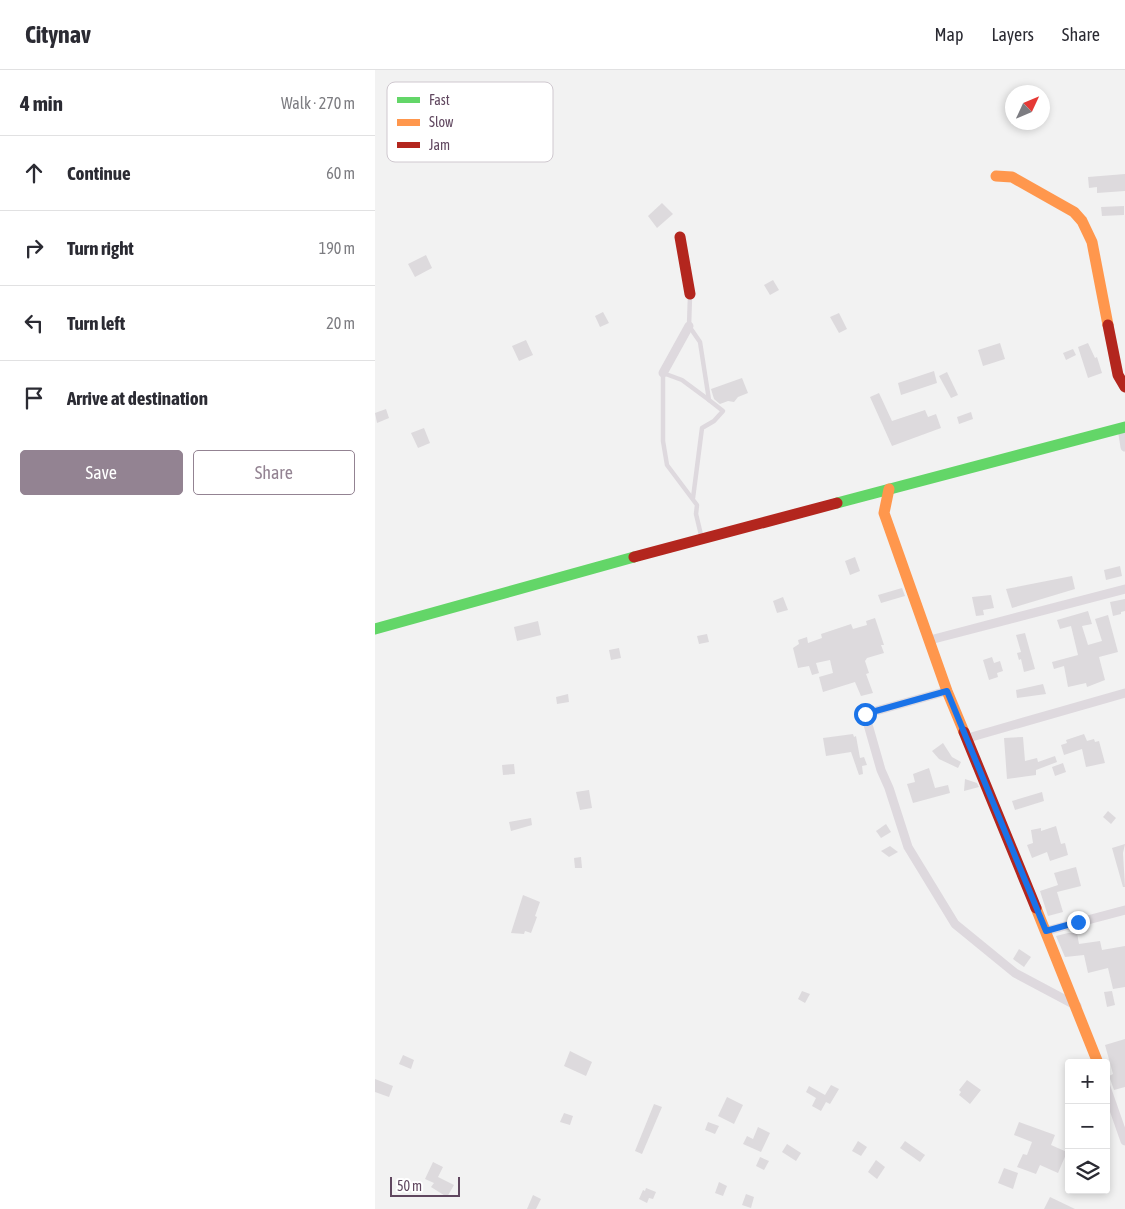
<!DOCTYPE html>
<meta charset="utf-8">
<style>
:root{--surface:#fff;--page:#f2f2f3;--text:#2b2b33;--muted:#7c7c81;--line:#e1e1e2;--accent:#938392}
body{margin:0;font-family:"Asap Condensed",sans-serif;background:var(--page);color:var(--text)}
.controls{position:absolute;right:15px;bottom:15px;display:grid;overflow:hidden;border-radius:5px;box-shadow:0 2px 8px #0003}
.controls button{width:45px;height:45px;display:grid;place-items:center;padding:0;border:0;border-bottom:1px solid var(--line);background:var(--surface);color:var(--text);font:25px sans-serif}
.compass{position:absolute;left:630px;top:15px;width:45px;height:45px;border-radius:50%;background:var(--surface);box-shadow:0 2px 8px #0003;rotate:46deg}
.scale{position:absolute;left:15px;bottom:12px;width:70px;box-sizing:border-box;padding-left:5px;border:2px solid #60475f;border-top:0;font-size:14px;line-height:18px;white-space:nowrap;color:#60475f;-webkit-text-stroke:4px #fff;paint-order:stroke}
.stop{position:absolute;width:15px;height:15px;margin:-11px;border:4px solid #1a73e8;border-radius:50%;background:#fff}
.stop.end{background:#1a73e8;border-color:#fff;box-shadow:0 1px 5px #0008}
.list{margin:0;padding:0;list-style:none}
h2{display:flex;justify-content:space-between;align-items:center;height:65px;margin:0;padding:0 20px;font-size:21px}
h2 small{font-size:16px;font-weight:400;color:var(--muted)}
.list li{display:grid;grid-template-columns:32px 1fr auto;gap:15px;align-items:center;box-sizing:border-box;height:75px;padding:0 20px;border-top:1px solid var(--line)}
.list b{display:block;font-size:19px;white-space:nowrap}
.list em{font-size:16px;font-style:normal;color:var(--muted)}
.actions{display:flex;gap:10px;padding:15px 20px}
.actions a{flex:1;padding:11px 0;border:1px solid var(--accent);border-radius:5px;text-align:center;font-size:18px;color:var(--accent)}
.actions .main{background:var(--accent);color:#fff}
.icon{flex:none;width:28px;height:28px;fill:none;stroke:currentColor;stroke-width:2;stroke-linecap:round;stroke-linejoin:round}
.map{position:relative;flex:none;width:750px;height:1139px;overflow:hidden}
header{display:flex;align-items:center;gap:30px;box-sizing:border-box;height:70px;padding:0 25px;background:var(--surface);border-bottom:1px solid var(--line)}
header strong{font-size:24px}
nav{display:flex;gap:28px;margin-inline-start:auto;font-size:18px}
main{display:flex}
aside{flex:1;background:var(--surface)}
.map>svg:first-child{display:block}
.building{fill:#dddadd}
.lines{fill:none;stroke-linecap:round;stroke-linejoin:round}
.lane{stroke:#ded9de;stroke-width:4.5}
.street{stroke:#ded9de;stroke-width:9}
.fast{stroke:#63d668;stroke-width:11}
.slow{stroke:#ff974d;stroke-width:11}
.jam{stroke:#b3261e;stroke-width:11}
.route{stroke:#1a73e8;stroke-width:6}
.key{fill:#fff;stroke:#cfc8cf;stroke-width:1}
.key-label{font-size:14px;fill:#60475f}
</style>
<header>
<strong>Citynav</strong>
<nav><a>Map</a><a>Layers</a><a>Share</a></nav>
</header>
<main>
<aside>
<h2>4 min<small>Walk · 270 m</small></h2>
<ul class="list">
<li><svg class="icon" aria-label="ahead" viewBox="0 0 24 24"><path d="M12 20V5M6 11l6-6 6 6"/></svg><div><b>Continue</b></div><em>60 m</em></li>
<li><svg class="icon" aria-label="right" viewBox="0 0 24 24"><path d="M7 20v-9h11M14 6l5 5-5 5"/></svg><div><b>Turn right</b></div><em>190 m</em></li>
<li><svg class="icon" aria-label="left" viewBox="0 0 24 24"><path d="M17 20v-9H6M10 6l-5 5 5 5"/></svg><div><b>Turn left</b></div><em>20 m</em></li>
<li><svg class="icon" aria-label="arrive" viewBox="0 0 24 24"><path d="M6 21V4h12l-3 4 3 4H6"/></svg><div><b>Arrive at destination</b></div></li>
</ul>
<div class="actions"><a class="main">Save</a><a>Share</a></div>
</aside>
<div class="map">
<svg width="750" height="1139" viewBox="0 0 750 1139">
<rect width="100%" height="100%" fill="#f2f2f2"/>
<!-- building -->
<g class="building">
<path d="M750,104V121L722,123V117L714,118L713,107Z"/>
<path d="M287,133L298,144L282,158L273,146Z"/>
<path d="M749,136V145L727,146L726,137Z"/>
<path d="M51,185L57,198L40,207L33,194Z"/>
<path d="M398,210L404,220L395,225L389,215Z"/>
<path d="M228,242L234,253L225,257L220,246Z"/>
<path d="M464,243L472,259L464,263L455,247Z"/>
<path d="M151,270L158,285L144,291L137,276Z"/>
<path d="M625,273L630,289L608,296L603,280Z"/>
<path d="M713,273L720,288L722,287L727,303L713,308L703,277Z"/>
<path d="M698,279L701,285L691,290L688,283Z"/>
<path d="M559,301L562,313L526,325L523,313Z"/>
<path d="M572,302L583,325L576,328L564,306Z"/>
<path d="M367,308L373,323L363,327L359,332L353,331L345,334L339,329L336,319Z"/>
<path d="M504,323L517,351L550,340L553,347L561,344L566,358L517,376L495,327Z"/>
<path d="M11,339L14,348L2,353L0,343Z"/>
<path d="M596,342L598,349L584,354L582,347Z"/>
<path d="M49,358L55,373L43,378L36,363Z"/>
<path d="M480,487L485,501L475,505L470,491Z"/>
<path d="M745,496L747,506L731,510L729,500Z"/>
<path d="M697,506L700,519L637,538L631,519Z"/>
<path d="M527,518L530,526L506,533L503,525Z"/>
<path d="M616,525L619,538L608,540L609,545L601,546L597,527Z"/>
<path d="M408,527L413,540L402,543L398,531Z"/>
<path d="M750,529V541L746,542V544L738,546L735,532Z"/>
<path d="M713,541L717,554L707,556L713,575L727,571L720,549L733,545L743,582L724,587L730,610L712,617L711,613L693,617L689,596L679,599L677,592L703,585L696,556L685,559L682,550Z"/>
<path d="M500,548L509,575H506L509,583L492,588L490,591L494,603L491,604L498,623L486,626L480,612L448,622L444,607L458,603L455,590L441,593L444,603L437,605L434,596L423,598L418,578L424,574L423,570L432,567L433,573L447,568L446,564L476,554L478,559L492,555L491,551Z"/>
<path d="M163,551L166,565L142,571L139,557Z"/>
<path d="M650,563L660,599L649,602L646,589L644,590L642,583L646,582L641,565Z"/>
<path d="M332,564L334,572L324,574L322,566Z"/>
<path d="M244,578L246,588L236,590L234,580Z"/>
<path d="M617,587L619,593L625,591L628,601L622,603L623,607L614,610L608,590Z"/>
<path d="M668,614L671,624L642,628L641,620Z"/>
<path d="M193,624L194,632L182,634L181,627Z"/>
<path d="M478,664L479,667L481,666L485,688L489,687L492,695L487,696L488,704L484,705L476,682L451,686L448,668Z"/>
<path d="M709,664L712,671L719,669L720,672L724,671L730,693L711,697L707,679L689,685L686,675L692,673L691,670Z"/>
<path d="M648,667L650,691L662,688L663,692L680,686L682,692L661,700V705L632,709L629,668Z"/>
<path d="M568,673L577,687L586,692L583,698L564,689L557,681Z"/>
<path d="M688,693L691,702L680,706L677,697Z"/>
<path d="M139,694L140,704L128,705L127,695Z"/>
<path d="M554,698L560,718L573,715L575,723L538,733L532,714L540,712L538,704Z"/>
<path d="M590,709L602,713L604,717L589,721Z"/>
<path d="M214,720L217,738L205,740L201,722Z"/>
<path d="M667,722L669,731L640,740L637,731Z"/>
<path d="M733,741L741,748L736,754L728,747Z"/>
<path d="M156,748L157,755L136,761L134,752Z"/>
<path d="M511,754L516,762L506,768L501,761Z"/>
<path d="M681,756L686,774L690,773L693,785L675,791L672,782L657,788L652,775L658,773L656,760L666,758V761Z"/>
<path d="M750,774L748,783L750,817H748L737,778Z"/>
<path d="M515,776L523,782L514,787L506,781Z"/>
<path d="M206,787L207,798H200L199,788Z"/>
<path d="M701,797L706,816L682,822L688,842L673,846L665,821L683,815L679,803Z"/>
<path d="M148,825L165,832L160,846L162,847L156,863L150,861L149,864L136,863Z"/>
<path d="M693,863H702L704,874L725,871L727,880L750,876V917L738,919L733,898L713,903L709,885L690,887L681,866Z"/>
<path d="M644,879L656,887L649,897L638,889Z"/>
<path d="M427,921L435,924L430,933L423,929Z"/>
<path d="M737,921L740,935L732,937L729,922Z"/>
<path d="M750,969V1017L739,1020L734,1006L738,1004L730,975Z"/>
<path d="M195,981L217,992L211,1006L189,996Z"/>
<path d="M28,985L39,990L36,999L24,994Z"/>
<path d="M0,1009L18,1016L14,1027L0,1022Z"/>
<path d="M592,1010L606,1020L595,1034L584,1025L586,1022L584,1020Z"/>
<path d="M456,1015L464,1019L455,1034L451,1032L446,1041L437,1036L441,1028L431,1022L434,1016L450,1025Z"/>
<path d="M352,1027L368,1035L359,1054L343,1046Z"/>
<path d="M279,1034L287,1037L267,1084L260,1081Z"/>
<path d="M189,1043L198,1046L195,1055L185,1052Z"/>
<path d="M333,1052L344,1056L340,1064L330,1060Z"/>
<path d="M644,1052L680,1065L676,1075L692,1082L683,1103L665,1095L661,1104L642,1097L648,1084L652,1085L657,1072L639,1065Z"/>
<path d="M383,1057L395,1063L386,1082L368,1074L372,1066L378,1069Z"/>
<path d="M483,1071L492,1077L486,1086L477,1081Z"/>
<path d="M530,1071L550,1085L545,1092L525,1078Z"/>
<path d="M412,1074L426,1083L421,1091L407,1082Z"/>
<path d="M385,1087L394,1091L389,1100L381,1096Z"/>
<path d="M501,1090L510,1097L502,1109L493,1102Z"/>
<path d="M58,1092L68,1097L63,1107L79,1115L72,1127L56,1117L59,1113L50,1109Z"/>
<path d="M629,1098L643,1103L638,1119L623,1113Z"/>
<path d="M344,1112L352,1116L348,1126L340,1123Z"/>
<path d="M271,1118L281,1122L278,1129L274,1128L272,1133L264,1129L268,1120L270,1121Z"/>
<path d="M371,1124L379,1127L376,1138L367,1135Z"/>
<path d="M158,1125L166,1129L161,1139H152Z"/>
<path d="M675,1127L700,1139H669Z"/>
</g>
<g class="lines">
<!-- lane -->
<g class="lane">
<path d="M315,226L314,256L325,272L334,330L348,341L339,351L327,358L318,428"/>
<path d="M326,465L321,444L322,435L292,395L288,371V303L307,310L334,330"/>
</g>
<!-- street -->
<g class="street">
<path d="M288,303L314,256"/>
<path d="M747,358L750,377"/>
<path d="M555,570L750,519"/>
<path d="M572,621L490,644L506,700L514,718L533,777L580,854L640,903L702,936"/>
<path d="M593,668L750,623"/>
<path d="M671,861L750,840"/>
<path d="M731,1017L750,1071"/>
</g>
<!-- fast -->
<g class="fast">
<path d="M462,433L750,357"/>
<path d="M0,559L259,487"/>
</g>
<!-- slow -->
<g class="slow">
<path d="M621,106L637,107L699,142L707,151L717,172L733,255"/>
<path d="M514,419L509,443L572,621L589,662"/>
<path d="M661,838L723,993"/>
</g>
<!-- jam -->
<g class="jam">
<path d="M305,167L315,224"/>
<path d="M733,255L743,305L750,317"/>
<path d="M259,487L462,433"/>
<path d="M589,662L661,838"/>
</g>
</g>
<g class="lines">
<!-- route -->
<path class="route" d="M490,644L572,621L671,861L703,852"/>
</g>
<!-- legend -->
<rect x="12" y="12" width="166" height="80" rx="8" class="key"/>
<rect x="22" y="27" width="23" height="6" fill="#63d668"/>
<rect x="22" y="49" width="23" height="7" fill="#ff974d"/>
<rect x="22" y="72" width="23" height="6" fill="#b3261e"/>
<g class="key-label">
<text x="54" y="35">Fast</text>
<text x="54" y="57">Slow</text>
<text x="54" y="80">Jam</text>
</g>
</svg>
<div class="controls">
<button>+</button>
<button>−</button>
<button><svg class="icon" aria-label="layers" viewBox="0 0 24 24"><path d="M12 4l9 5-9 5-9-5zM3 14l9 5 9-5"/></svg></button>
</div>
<svg class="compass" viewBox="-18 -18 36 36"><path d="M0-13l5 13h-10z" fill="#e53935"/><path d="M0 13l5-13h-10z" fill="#7c7c81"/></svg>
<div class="scale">50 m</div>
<div class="stop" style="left:490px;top:644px"></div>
<div class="stop end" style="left:703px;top:852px"></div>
</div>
</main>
